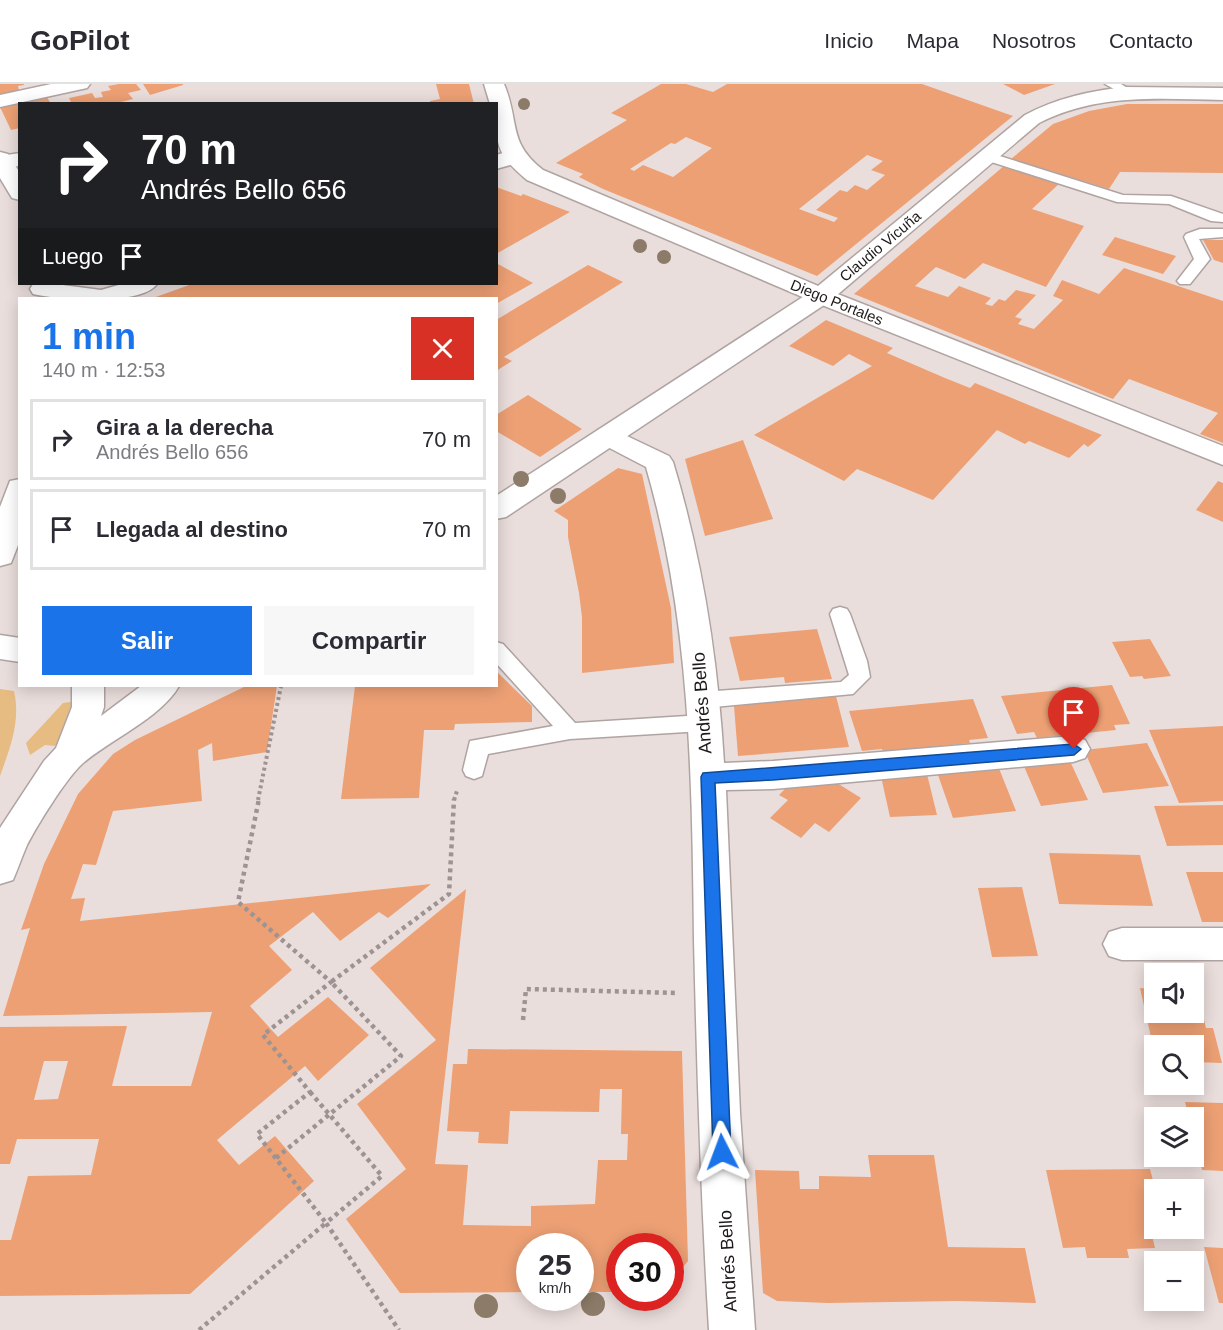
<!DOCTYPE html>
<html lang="es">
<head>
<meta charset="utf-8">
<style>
  body { margin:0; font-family:Helvetica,sans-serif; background:#f7f7f7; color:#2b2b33; height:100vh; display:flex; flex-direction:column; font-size:22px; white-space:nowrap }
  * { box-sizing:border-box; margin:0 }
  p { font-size:20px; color:#7c7c81 }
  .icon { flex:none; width:33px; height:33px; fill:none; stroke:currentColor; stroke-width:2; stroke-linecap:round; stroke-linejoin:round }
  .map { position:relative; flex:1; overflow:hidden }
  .details { position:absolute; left:18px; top:213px; width:480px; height:390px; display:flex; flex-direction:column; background:#fff; border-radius:0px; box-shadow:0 3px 15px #0003 }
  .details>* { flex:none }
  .hud { position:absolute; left:18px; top:18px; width:480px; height:183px; border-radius:0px; box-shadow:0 3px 15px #0003; background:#202124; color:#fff; overflow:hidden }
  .buttons { position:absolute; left:1144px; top:879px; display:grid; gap:12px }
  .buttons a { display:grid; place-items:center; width:60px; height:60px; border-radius:0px; background:#fff; box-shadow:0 3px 15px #0003; font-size:30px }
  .speed { position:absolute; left:516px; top:1149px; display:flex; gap:12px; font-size:30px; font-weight:700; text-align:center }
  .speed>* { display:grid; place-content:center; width:78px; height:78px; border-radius:50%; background:#fff; box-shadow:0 3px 15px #0003; line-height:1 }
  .speed small { font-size:15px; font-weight:400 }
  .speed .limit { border:9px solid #d22; background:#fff; color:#111 }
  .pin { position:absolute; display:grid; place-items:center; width:51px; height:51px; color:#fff; margin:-62px -26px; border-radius:50% 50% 50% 0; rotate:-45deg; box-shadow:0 0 6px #0007 }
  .pin .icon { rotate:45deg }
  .me { position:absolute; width:66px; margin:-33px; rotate:357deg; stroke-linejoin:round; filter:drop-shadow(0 0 4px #0008) }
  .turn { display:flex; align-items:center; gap:21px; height:126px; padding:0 24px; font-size:27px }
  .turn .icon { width:78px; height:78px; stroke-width:2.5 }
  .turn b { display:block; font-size:42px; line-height:51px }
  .then { display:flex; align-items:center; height:57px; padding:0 24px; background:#0003; gap:12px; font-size:22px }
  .round { display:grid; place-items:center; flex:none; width:63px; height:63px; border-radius:0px; background:#f7f7f7 }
  .head { display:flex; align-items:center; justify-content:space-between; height:102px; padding:0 24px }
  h1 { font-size:36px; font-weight:700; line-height:45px; color:#1a73e8 }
  .button { display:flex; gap:12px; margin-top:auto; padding:12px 24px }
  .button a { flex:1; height:69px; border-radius:0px; background:#1a73e8; color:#fff; font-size:24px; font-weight:700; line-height:69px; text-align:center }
  .button a+a { background:#f7f7f7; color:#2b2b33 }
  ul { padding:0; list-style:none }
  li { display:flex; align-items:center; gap:18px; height:81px; margin:0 12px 9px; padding:0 12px; border:3px solid #e1e1e2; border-radius:0px }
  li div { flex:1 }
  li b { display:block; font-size:22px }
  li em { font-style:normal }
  header { display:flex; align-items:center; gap:36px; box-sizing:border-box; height:84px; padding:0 30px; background:#fff; border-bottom:2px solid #e1e1e2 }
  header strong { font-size:28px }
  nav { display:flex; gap:33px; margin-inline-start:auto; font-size:21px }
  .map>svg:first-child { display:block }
  .green { fill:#e7bc83 }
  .building { fill:#eda074; fill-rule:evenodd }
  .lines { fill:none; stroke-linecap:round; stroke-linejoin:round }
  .lane-casing { stroke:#afa4a2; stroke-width:3 }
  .street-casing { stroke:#afa4a2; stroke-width:3 }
  .secondary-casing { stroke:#afa4a2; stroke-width:3 }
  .primary-casing { stroke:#afa4a2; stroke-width:3 }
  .path-far1 { stroke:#9d9392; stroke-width:4; stroke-dasharray:3 3; stroke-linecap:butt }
  .path { stroke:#9d9392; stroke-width:4.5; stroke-dasharray:4 4; stroke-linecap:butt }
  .lane { fill:#fff; fill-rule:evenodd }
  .street { fill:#fff; fill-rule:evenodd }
  .secondary { fill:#fff; fill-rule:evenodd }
  .primary { fill:#fff; fill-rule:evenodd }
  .tree { fill:#8c7b68 }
  .route { fill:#1a73e8; stroke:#114b97; stroke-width:1.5 }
  .labels { text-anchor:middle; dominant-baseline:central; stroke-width:5; stroke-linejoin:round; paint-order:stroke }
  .far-street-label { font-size:15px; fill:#1e1919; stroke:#fff }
  .street-label { font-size:18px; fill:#1e1919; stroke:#fff }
</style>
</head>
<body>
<header>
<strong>GoPilot</strong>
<nav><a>Inicio</a><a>Mapa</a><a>Nosotros</a><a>Contacto</a></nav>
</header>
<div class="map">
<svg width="1223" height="1246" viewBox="0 0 1223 1246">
  <rect width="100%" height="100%" fill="#eadedc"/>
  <!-- green -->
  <g class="green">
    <path d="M0,605L14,607C21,637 10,664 0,692Z"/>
    <path d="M76,617L75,632L55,662L45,661L30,671L26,659L63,619Z"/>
  </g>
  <!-- building -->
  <g class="building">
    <path d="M0,0H24V1L18,2L19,6L0,10Z"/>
    <path d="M119,0H136L141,6L128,9L133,15L113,20H72L69,14L92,9L95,14L103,13L101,8L111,6L108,2Z"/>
    <path d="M143,0H183V1L150,11Z"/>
    <path d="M436,0H469L474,20H430V17L440,15Z"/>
    <path d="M661,0H686L713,8L727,0H922L1013,32L817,192L603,105L579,93L583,90L556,79L627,36L611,29ZM686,53L712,64L673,93L643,81L634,87L630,85L671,59L675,60ZM867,71L883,77L871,86L885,91L867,106L855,101L847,108L840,106L816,126L838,134L834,138L799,125Z"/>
    <path d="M1003,0H1055L1024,11Z"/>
    <path d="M47,13L51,20H23V19Z"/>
    <path d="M20,19V44L11,46L0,23Z"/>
    <path d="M1127,20H1223V89L1120,88L1109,105L1011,75L1053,40L1089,27Z"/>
    <path d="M1005,81L1061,98L1032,125L1084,142L1046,203L983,179L965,195L936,183L915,202L948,213L959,202L991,214L985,220L992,222L999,215L1005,217L1016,206L1036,211L1015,233L1022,235L1018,240L1034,245L1063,216L1053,212L1062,196L1099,210L1124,184L1223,217V359L1200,350L1218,329L1129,295L1113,315L854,210Z"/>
    <path d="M496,103L521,112L523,110L570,128L496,170Z"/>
    <path d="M1115,153L1176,172L1163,190L1102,171Z"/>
    <path d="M1203,156H1223V179L1214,176Z"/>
    <path d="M496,179L533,199L496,220V214H153L192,200H496Z"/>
    <path d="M588,181L623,198L504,273L512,277L496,287V236Z"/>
    <path d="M826,236L893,264L887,269L945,294L970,304L975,299L1102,351L1088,363L1084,360L1069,374L1029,357L1025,360L997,346L933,416L857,385L844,397L754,351L872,282L849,270L833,282L789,262Z"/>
    <path d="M528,311L582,345L540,373L496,347V331Z"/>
    <path d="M743,356L773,435L705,452L685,375Z"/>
    <path d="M618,384L642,390L671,524L674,579L582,589V533L579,509L568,453V436L554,427Z"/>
    <path d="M1218,397L1223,399V438L1196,426Z"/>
    <path d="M817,545L832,595L785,599L784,593L740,597L729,553Z"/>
    <path d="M1150,555L1171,592L1144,595L1142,592L1130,593L1112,558Z"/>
    <path d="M496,587L532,622V638L455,640L454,646H424L419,714L341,715L355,602H496Z"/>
    <path d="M1112,601L1130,640L1114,641L1116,646L1037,654L1034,648L1017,650L1001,612Z"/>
    <path d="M246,602H277L267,668L213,677L212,659L198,666L202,717L113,727L96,781L83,780L71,815L85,814L80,837L431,800L388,834L379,828L340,857L313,828L269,862L292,886L250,922L278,953L328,913L369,951L318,997L305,982L217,1056L239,1081L275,1052L314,1097L190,1210L0,1212V1156H11L28,1092L91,1091L99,1055H17L10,1080H0V943L127,942L112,1002H191L212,928L3,932L30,844L21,846L44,780L78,710L113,670L135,656ZM44,977H68L58,1015L34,1016Z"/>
    <path d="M836,612L849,663L738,672L734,622Z"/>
    <path d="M973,615L988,654L969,656L970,659L883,668L882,665L862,667L849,627Z"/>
    <path d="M1223,642V717L1179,719L1149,646Z"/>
    <path d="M1147,659L1169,702L1103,709L1084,666Z"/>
    <path d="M1069,675L1088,716L1041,722L1023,680Z"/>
    <path d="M998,682L1016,727L953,734L937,688Z"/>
    <path d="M926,686L937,731L890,733L880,688Z"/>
    <path d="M821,689L861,714L829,748L815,739L801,754L770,734L788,716L779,711L799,691Z"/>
    <path d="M1223,721V761L1167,762L1154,722Z"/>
    <path d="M1049,769L1140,771L1153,822L1059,820Z"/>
    <path d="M1186,788H1223V838H1202Z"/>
    <path d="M1022,803L1038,872L992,873L978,804Z"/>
    <path d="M466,805L435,1080L468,1081L463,1141L531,1142V1122L595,1120L598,1076H627L628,1050H621L622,1005H600L599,1028L510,1027L508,1060L478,1059L479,1048L447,1047L453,980H467L468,965L682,967L688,1177L670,1199V1162H620V1208H580V1162H530V1208L400,1209L346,1135L406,1085L357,1020L436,956L370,884Z"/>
    <path d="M1140,904L1155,905V928H1194V906H1197L1206,944H1213L1222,979L1194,978V962H1153Z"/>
    <path d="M1185,1018L1223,1019V1087L1202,1086L1194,1054V1034H1189Z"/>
    <path d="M868,1071H934L948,1163L1025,1164L1036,1219L957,1217L828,1219L777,1217L763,1209L755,1086L799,1087L800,1105H819V1092L871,1093Z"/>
    <path d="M1150,1085L1155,1104V1126H1146L1155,1164L1127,1165L1129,1174H1087L1085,1163L1063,1164L1046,1086Z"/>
    <path d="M1204,1163L1223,1164V1219H1219Z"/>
  </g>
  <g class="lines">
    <!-- lane casing -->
    <g class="lane-casing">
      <g id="lane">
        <path d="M1105,0H1121L1137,10L1130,14Z"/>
        <path d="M987,68L1123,111L1171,112L1223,130V138L1211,137L1169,120L1117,118L982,75L980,72Z"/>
        <path d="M1200,145H1223V153L1199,155L1210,175L1190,200H1180L1177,197L1194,175L1184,153L1186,150Z"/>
        <path d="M840,523L847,525L850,530L867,577L870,593L853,610L703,624L696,622L693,616L696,610L703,608L841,598L849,591L830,530L833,525Z"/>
        <path d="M496,558L503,560L575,639L703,631L710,633L714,639L710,645L703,647L570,655L488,670L482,692L474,695L466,692L463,686L470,657L553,642L496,579Z"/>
      </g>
    </g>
    <!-- street casing -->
    <g class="street-casing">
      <g id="street">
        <path d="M51,0H90L87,4L0,23V11Z"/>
        <path d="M20,69V82L0,84V72Z"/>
        <path d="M608,343L669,372L673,378C703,477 718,576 724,679L773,677L1073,652L1085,656L1090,665L1085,674L1073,678L773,705L726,706L740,1029L755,1246H709C701,1116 697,986 694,856C692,696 691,537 646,383L598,358L594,352L598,346Z"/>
        <path d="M1122,844H1223V876H1122L1109,872L1103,860L1109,848Z"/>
      </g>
    </g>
    <!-- secondary casing -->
    <g class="secondary-casing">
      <g id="secondary">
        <path d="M1125,3L1223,4V16C1158,15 1099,9 1039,39L830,217L506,433L496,435V412L812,207L1025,31C1057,14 1089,7 1125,3Z"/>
        <path d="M513,66L521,68L524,73L521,78L496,85V71Z"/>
        <path d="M0,68L8,70L20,89V116L12,114L0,94Z"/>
        <path d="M33,200H55L101,206L122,200H157C142,222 58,216 33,210L30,205Z"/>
        <path d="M20,395V456L11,479L0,482V423L10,397Z"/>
        <path d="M0,551L20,554V578L0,575Z"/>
        <path d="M72,602H104V623L101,632L141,602H179C161,634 109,656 82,680C65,696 38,740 27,761C22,773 18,784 13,796L0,800V744L44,677L56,664L72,623Z"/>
      </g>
    </g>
    <!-- primary casing -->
    <g class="primary-casing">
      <path id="primary" d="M484,0H504C520,38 507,58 543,86L830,207L1223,362V381L812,217L527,96C495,70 496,59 496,20H490Z"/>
    </g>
    <!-- path-far1 -->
    <g class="path-far1">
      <path d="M258,716L281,602"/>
      <path d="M454,716L457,707"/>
    </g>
    <!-- path -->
    <g class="path">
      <path d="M523,936L526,905L678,909"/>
      <path d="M310,1008L382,1092L326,1139L399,1246"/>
      <path d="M276,1074L401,972L331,898L449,810L454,715"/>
      <path d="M199,1246L326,1139L257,1050L310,1008L263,951L331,898L238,818L259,715"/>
    </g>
    <!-- lane -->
    <use href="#lane" class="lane"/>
    <!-- street -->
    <use href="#street" class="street"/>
    <!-- secondary -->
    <use href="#secondary" class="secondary"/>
    <!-- primary -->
    <use href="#primary" class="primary"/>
  </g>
  <!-- trees -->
  <g class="tree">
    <circle cx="524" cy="20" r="6"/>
    <circle cx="640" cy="162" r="7"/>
    <circle cx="664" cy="173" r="7"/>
    <circle cx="521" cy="395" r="8"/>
    <circle cx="558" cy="412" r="8"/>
    <circle cx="593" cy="1220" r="12"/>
    <circle cx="486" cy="1222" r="12"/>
  </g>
  <!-- route -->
  <path class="route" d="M1074,660L1081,665L1074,671L773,696L715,699L731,1068L728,1074L722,1076L716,1074L713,1068L701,693L703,689Z"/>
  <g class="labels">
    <!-- far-street labels -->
    <g class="far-street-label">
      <text transform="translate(880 162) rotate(-40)">Claudio Vicuña</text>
      <text transform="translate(837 218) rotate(22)">Diego Portales</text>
    </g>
    <!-- street labels -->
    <g class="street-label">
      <text transform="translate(702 619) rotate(-94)">Andrés Bello</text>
      <text transform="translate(728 1177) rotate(-93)">Andrés Bello</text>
    </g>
  </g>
</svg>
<div class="buttons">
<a><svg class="icon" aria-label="sound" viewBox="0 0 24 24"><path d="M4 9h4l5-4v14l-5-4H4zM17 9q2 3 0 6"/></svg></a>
<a><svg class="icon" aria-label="search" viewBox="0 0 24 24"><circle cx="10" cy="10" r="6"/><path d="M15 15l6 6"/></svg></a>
<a><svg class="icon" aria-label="layers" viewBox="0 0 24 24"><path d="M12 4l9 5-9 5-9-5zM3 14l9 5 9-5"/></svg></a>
<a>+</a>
<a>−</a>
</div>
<div class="speed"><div>25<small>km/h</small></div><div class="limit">30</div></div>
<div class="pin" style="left:1074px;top:665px;background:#d93025"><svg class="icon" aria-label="arrive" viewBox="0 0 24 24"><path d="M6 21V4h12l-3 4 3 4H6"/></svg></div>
<svg class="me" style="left:722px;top:1068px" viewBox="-20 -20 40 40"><path d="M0-17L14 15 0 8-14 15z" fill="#1a73e8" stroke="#fff" stroke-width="4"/></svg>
<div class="hud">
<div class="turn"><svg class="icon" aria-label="right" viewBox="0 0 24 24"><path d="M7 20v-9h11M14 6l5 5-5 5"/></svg><div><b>70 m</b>Andrés Bello 656</div></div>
<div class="then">Luego<svg class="icon" aria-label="arrive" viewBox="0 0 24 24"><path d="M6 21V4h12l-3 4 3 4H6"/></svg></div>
</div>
<section class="details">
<div class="head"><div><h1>1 min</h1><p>140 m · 12:53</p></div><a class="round" style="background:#d93025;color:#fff"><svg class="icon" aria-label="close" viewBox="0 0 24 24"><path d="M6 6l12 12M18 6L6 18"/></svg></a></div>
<ul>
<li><svg class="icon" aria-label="right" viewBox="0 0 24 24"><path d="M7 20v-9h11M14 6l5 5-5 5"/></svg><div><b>Gira a la derecha</b><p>Andrés Bello 656</p></div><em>70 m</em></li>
<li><svg class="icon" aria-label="arrive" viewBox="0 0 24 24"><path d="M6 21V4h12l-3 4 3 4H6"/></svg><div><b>Llegada al destino</b></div><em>70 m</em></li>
</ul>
<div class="button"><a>Salir</a><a>Compartir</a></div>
</section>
</div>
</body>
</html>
